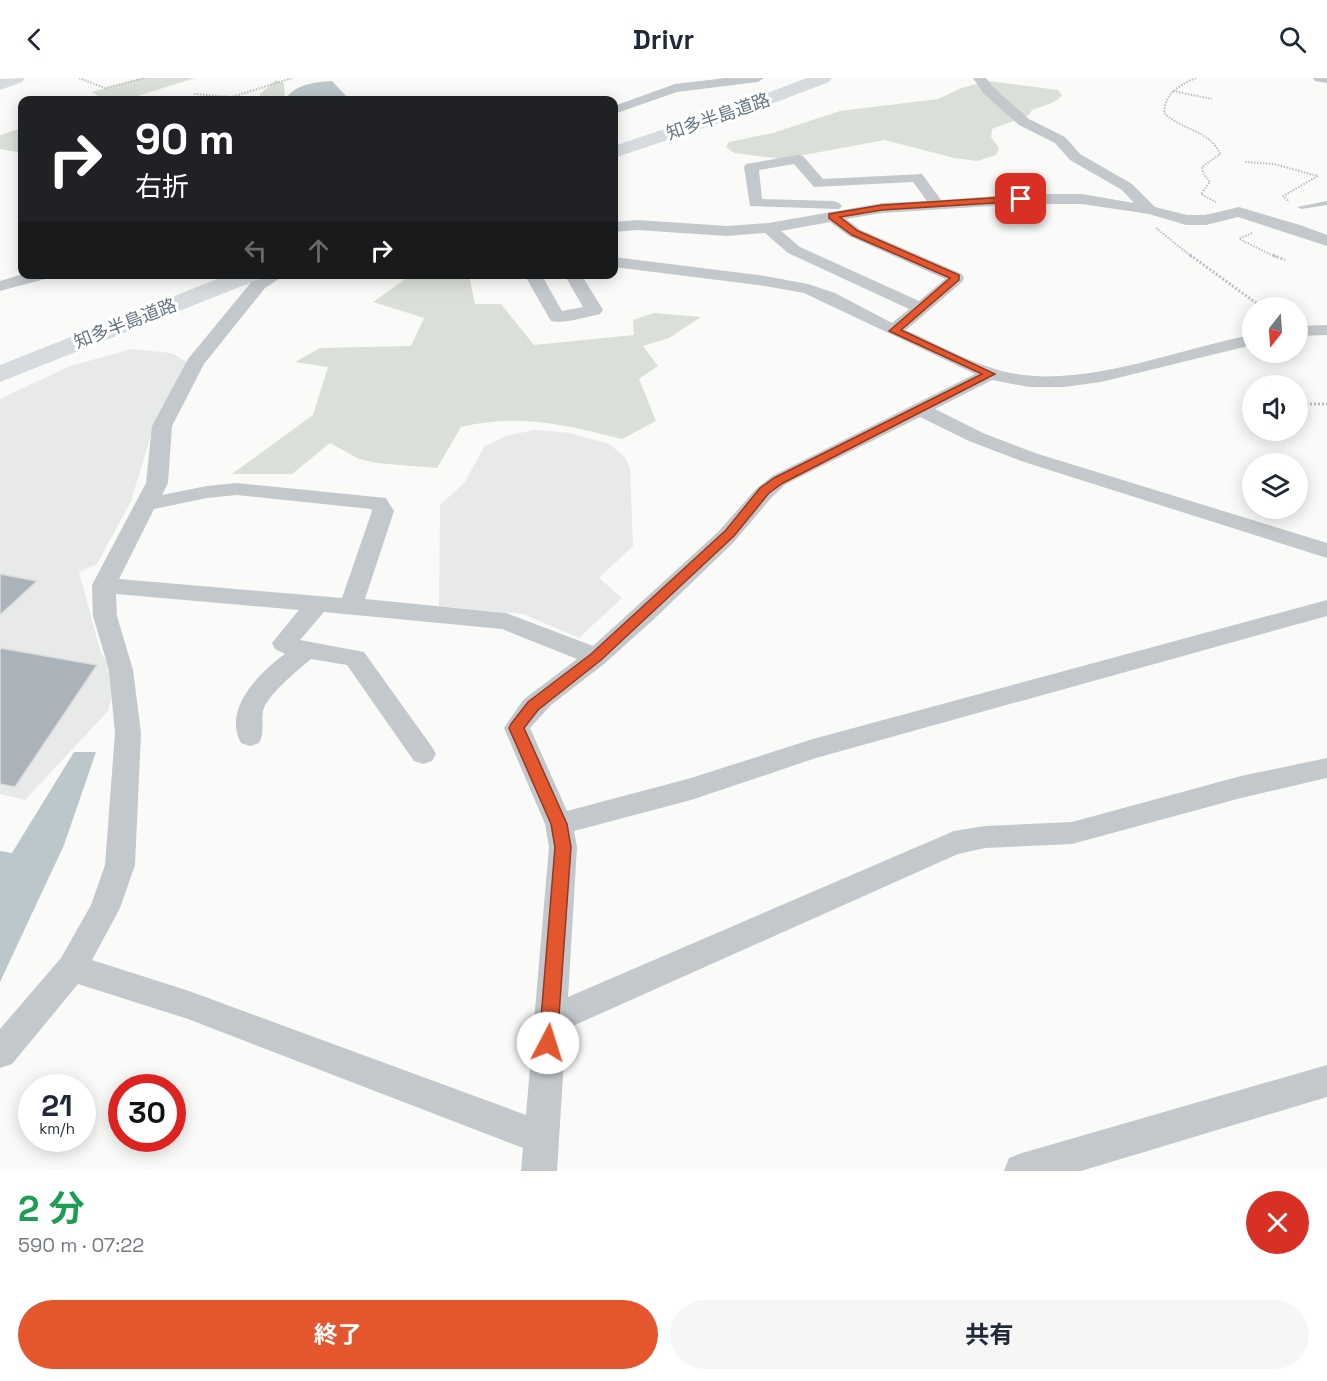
<!DOCTYPE html>
<html lang="ja">
<head>
<meta charset="utf-8">
<style>
  body { margin:0; font-family:"Space Grotesk","Noto Sans JP",sans-serif; background:#f6f6f7; color:#1f2937; height:100vh; display:flex; flex-direction:column; font-size:22px; white-space:nowrap }
  * { box-sizing:border-box; margin:0 }
  p { font-size:20px; color:#747a83 }
  .icon { flex:none; width:33px; height:33px; fill:none; stroke:currentColor; stroke-width:2; stroke-linecap:round; stroke-linejoin:round }
  .map { position:relative; height:1093px; overflow:hidden }
  .panel { display:flex; flex-direction:column; background:#fff; flex:1 }
  .panel>* { flex:none }
  .hud { position:absolute; left:18px; top:18px; width:600px; height:183px; border-radius:12px; box-shadow:0 3px 15px #0003; background:#202124; color:#fff; overflow:hidden }
  .needle { width:39px; rotate:197deg }
  .fabs { position:absolute; left:1242px; top:219px; display:grid; gap:12px }
  .fabs a { display:grid; place-items:center; width:66px; height:66px; border-radius:50%; background:#fff; box-shadow:0 3px 15px #0003; font-size:30px }
  .speed { position:absolute; left:18px; top:996px; display:flex; gap:12px; font-size:30px; font-weight:700; text-align:center }
  .speed>* { display:grid; place-content:center; width:78px; height:78px; border-radius:50%; background:#fff; box-shadow:0 3px 15px #0003; line-height:1 }
  .speed small { font-size:15px; font-weight:400 }
  .speed .limit { border:9px solid #d22; background:#fff; color:#111 }
  .pin { position:absolute; display:grid; place-items:center; width:51px; height:51px; color:#fff; margin:-26px; border-radius:12px; box-shadow:0 3px 9px #0006 }
  .me { position:absolute; width:66px; margin:-33px; rotate:5deg; stroke-linejoin:round; filter:drop-shadow(0 0 4px #0008) }
  .turn { display:flex; align-items:center; gap:21px; height:126px; padding:0 18px; font-size:27px }
  .turn .icon { width:78px; height:78px; stroke-width:2.5 }
  .turn b { display:block; font-size:42px; line-height:51px }
  .lanes { display:flex; align-items:center; height:57px; padding:0 18px; background:#0003; justify-content:center; gap:30px; direction:ltr }
  .lanes .off { opacity:.35 }
  .round { display:grid; place-items:center; flex:none; width:63px; height:63px; border-radius:32px; background:#f6f6f7 }
  .summary { display:flex; align-items:center; justify-content:space-between; height:102px; padding:0 18px }
  h1 { font-size:36px; font-weight:700; line-height:45px; color:#1e9e55 }
  .button { display:flex; gap:12px; margin-top:auto; padding:12px 18px }
  .button a { flex:1; height:69px; border-radius:36px; background:#e4572e; color:#fff; font-size:24px; font-weight:700; line-height:69px; text-align:center }
  .button a+a { background:#f6f6f7; color:#1f2937 }
  header { display:flex; justify-content:space-between; align-items:center; height:78px; padding:0 18px; background:#fff; font-size:27px; font-weight:700 }
  .map>svg:first-child { display:block }
  .built { fill:#e8e9e9 }
  .green { fill:#dadfd7 }
  .water { fill:#bbc7cb }
  .building { fill:#aab3b9; stroke:#dcdcda; stroke-width:1.5 }
  .lines { fill:none; stroke-linecap:round; stroke-linejoin:round }
  .path-far1 { stroke:#bbbfc2; stroke-width:2; stroke-dasharray:1.5 1.5; stroke-linecap:butt }
  .path { stroke:#bbbfc2; stroke-width:3; stroke-dasharray:2 2; stroke-linecap:butt }
  .lane { fill:#c3c8cc; fill-rule:evenodd }
  .street { fill:#c3c8cc; fill-rule:evenodd }
  .secondary { fill:#d6dbdf; fill-rule:evenodd }
  .highway { fill:#d6dbdf; fill-rule:evenodd }
  .route { fill:#e4572e; stroke:#94391e; stroke-width:1.5 }
  .labels { text-anchor:middle; dominant-baseline:central; stroke-width:6; stroke-linejoin:round; paint-order:stroke }
  .far-street-label { font-size:18px; fill:#657683; stroke:#fff }
</style>
</head>
<body>
<header><svg class="icon" aria-label="back" viewBox="0 0 24 24"><path d="M15 5l-7 7 7 7"/></svg>Drivr<svg class="icon" aria-label="search" viewBox="0 0 24 24"><circle cx="10" cy="10" r="6"/><path d="M15 15l6 6"/></svg></header>
<div class="map">
<svg width="1327" height="1093" viewBox="0 0 1327 1093">
  <rect width="100%" height="100%" fill="#fafaf8"/>
  <!-- built -->
  <g class="built">
    <path d="M132,271L171,275L189,285L155,344L131,423L97,486L79,494L101,575L117,599L108,633L25,722L0,716V321L70,288Z"/>
    <path d="M534,352L570,355L609,366L624,378L630,390L633,468L599,500L622,520L579,560L523,536L439,528L440,427L465,404L484,369L506,358Z"/>
  </g>
  <!-- green -->
  <g class="green">
    <path d="M142,0H195L125,22H104L92,14Z"/>
    <path d="M276,2L284,5L285,22H259L260,16Z"/>
    <path d="M988,3L1058,12L1062,18L1054,24L1032,32L1029,37L992,51L991,59L999,70L996,77L977,83L954,80L885,62L782,81L734,75L726,69L729,64L773,55L840,33L938,21L962,10Z"/>
    <path d="M22,50V55L20,57L22,75L0,71V57Z"/>
    <path d="M411,197H469L475,226H501L534,267L634,257L633,242L654,235L701,239L669,260L643,268L658,288L639,301L656,343L622,361C565,347 520,335 461,349L437,390L376,385L359,381L330,365L292,396H232L313,337L328,289L295,284L320,270L411,268L424,240L373,224Z"/>
  </g>
  <!-- water -->
  <g class="water">
    <path d="M332,3L346,18L329,22L286,21C295,6 315,4 332,3Z"/>
    <path d="M74,674H96L64,767L0,904V773L12,775Z"/>
  </g>
  <!-- building -->
  <g class="building">
    <path d="M0,496L37,503L0,537Z"/>
    <path d="M0,570L97,587L15,709L0,706Z"/>
  </g>
  <g class="lines">
    <!-- path-far1 -->
    <g class="path-far1">
      <path d="M79,0L105,10L145,0"/>
      <path d="M1196,0C1179,7 1165,15 1164,35C1181,52 1210,52 1220,76L1202,89L1203,95L1210,104L1201,116L1216,124"/>
      <path d="M1173,13L1212,21"/>
      <path d="M194,16L232,19L292,0"/>
      <path d="M1245,84L1274,86L1318,98L1283,118L1289,124"/>
      <path d="M1156,150L1192,179"/>
      <path d="M1252,155L1239,161L1276,179"/>
    </g>
    <!-- path -->
    <g class="path">
      <path d="M1190,177L1263,230"/>
      <path d="M1273,177L1285,182"/>
      <path d="M1298,326H1327"/>
      <path d="M1298,341L1301,347H1298"/>
    </g>
    <!-- lane -->
    <path class="lane" d="M1327,123V127L1301,131L1297,129Z"/>
    <!-- street -->
    <g class="street">
      <path d="M726,0H764L758,4L677,14L614,36V28L675,6Z"/>
      <path d="M973,0H986L994,10L1029,41L1065,59L1080,76L1132,106L1155,129L1187,137H1205L1239,129L1303,148L1327,157V168L1238,139L1206,147H1186L1149,136L1082,126H1021L882,135L846,141L861,152L962,196L964,200L962,204L906,252C935,265 965,282 995,291C1074,316 1174,271 1252,257V267L1101,304L1064,309H1029L992,302L935,331L983,355L1035,375L1327,465V480L1021,383L969,363L920,339L786,406L771,420L734,464L653,542L604,586L551,627L530,650L567,733L691,700L813,661L1327,522V538L816,680L691,722L574,753L577,769L568,919L954,753L985,748L1072,744L1241,698L1327,680V700L1241,720L1072,766L985,770L958,776L566,951L557,1093H521L523,1070L188,941L78,906L12,986L0,990V951L61,880L91,827L105,787L115,655L109,592L93,538L92,507L146,405L152,348L188,281L253,202L264,196H286L265,210L204,286L172,348L168,405L162,417L207,408L237,405L386,420L394,433L365,521L506,535L593,568L718,454L756,411L772,398L975,296L804,215L765,208L614,189V179L765,198L808,206L835,215L892,245L909,231L788,175L765,155L727,158L637,152L614,154V144L637,142L727,148L769,145L882,125L927,123L913,104L814,109L794,86L759,92L762,121L834,123L839,125L842,128L839,131L750,128L744,89L746,86L798,77L803,78L823,101L922,96L941,122L1021,116H1082L1134,125L1122,112L1070,82L1055,65L1019,47L984,16ZM830,144L849,158L945,201L919,223L800,169L781,153ZM237,417L371,431L372,433L342,520L119,501L154,431L207,420ZM116,516L299,532L272,565L275,571L285,576C260,594 222,631 241,665L250,668L259,665C265,654 261,644 263,633C266,618 299,591 311,581L347,587L414,683L423,686L432,683L436,676L432,669L364,574L300,562L324,534L502,551L577,581L523,622L504,650L545,746L549,769L526,1037L189,913L92,882L120,830L135,787L141,655L133,592L117,538Z"/>
      <path d="M1313,0H1327V5L1315,3Z"/>
      <path d="M23,196H51L49,200L0,213V203Z"/>
      <path d="M524,196H541L562,233L583,229L564,196H581L603,232L600,236C586,239 565,246 551,243Z"/>
      <path d="M1327,247V257L1298,258V248Z"/>
      <path d="M1327,987V1019L1081,1093H1004L1009,1080L1022,1075Z"/>
    </g>
    <!-- secondary -->
    <path class="secondary" d="M25,0L22,4L0,12V1Z"/>
    <!-- highway -->
    <g class="highway">
      <path d="M807,0H832L829,4L742,37L614,80V68L730,29Z"/>
      <path d="M230,196H263L260,201L0,304V287Z"/>
    </g>
  </g>
  <!-- route -->
  <path class="route" d="M1021,118L1025,121L1024,123L882,132L840,139L858,153L959,197V202L901,252L995,296L783,405L769,415L734,458L601,582L538,632L524,650L567,746L571,769L557,965L555,971L548,974L541,971L539,965L555,769L551,746L509,650L511,646L528,624L591,576L726,452L760,410L774,400L982,296L889,253L950,200L852,157L829,140V136L882,127Z"/>
  <g class="labels">
    <!-- far-street labels -->
    <g class="far-street-label">
      <text transform="translate(718 38) rotate(-19)">知多半島道路</text>
      <text transform="translate(125 245) rotate(-21)">知多半島道路</text>
    </g>
  </g>
</svg>
<div class="fabs">
<a><svg class="needle" viewBox="-14 -14 28 28"><path d="M0-13l5 13h-10z" fill="#e53935"/><path d="M0 13l5-13h-10z" fill="#747a83"/></svg></a>
<a><svg class="icon" aria-label="sound" viewBox="0 0 24 24"><path d="M4 9h4l5-4v14l-5-4H4zM17 9q2 3 0 6"/></svg></a>
<a><svg class="icon" aria-label="layers" viewBox="0 0 24 24"><path d="M12 4l9 5-9 5-9-5zM3 14l9 5 9-5"/></svg></a>
</div>
<div class="speed"><div>21<small>km/h</small></div><div class="limit">30</div></div>
<div class="pin" style="left:1021px;top:121px;background:#d93025"><svg class="icon" aria-label="arrive" viewBox="0 0 24 24"><path d="M6 21V4h12l-3 4 3 4H6"/></svg></div>
<svg class="me" style="left:548px;top:965px" viewBox="-20 -20 40 40"><circle r="19" fill="#fff"/><path d="M0-13L10 11 0 6-10 11z" fill="#e4572e"/></svg>
<div class="hud">
<div class="turn"><svg class="icon" aria-label="right" viewBox="0 0 24 24"><path d="M7 20v-9h11M14 6l5 5-5 5"/></svg><div><b>90 m</b>右折</div></div>
<div class="lanes"><svg class="icon off" aria-label="left" viewBox="0 0 24 24"><path d="M17 20v-9H6M10 6l-5 5 5 5"/></svg><svg class="icon off" aria-label="ahead" viewBox="0 0 24 24"><path d="M12 20V5M6 11l6-6 6 6"/></svg><svg class="icon" aria-label="right" viewBox="0 0 24 24"><path d="M7 20v-9h11M14 6l5 5-5 5"/></svg></div>
</div>
</div>
<section class="panel">
<div class="summary"><div><h1>2 分</h1><p>590 m · 07:22</p></div><a class="round" style="background:#d93025;color:#fff"><svg class="icon" aria-label="close" viewBox="0 0 24 24"><path d="M6 6l12 12M18 6L6 18"/></svg></a></div>
<div class="button"><a>終了</a><a>共有</a></div>
</section>
</body>
</html>
